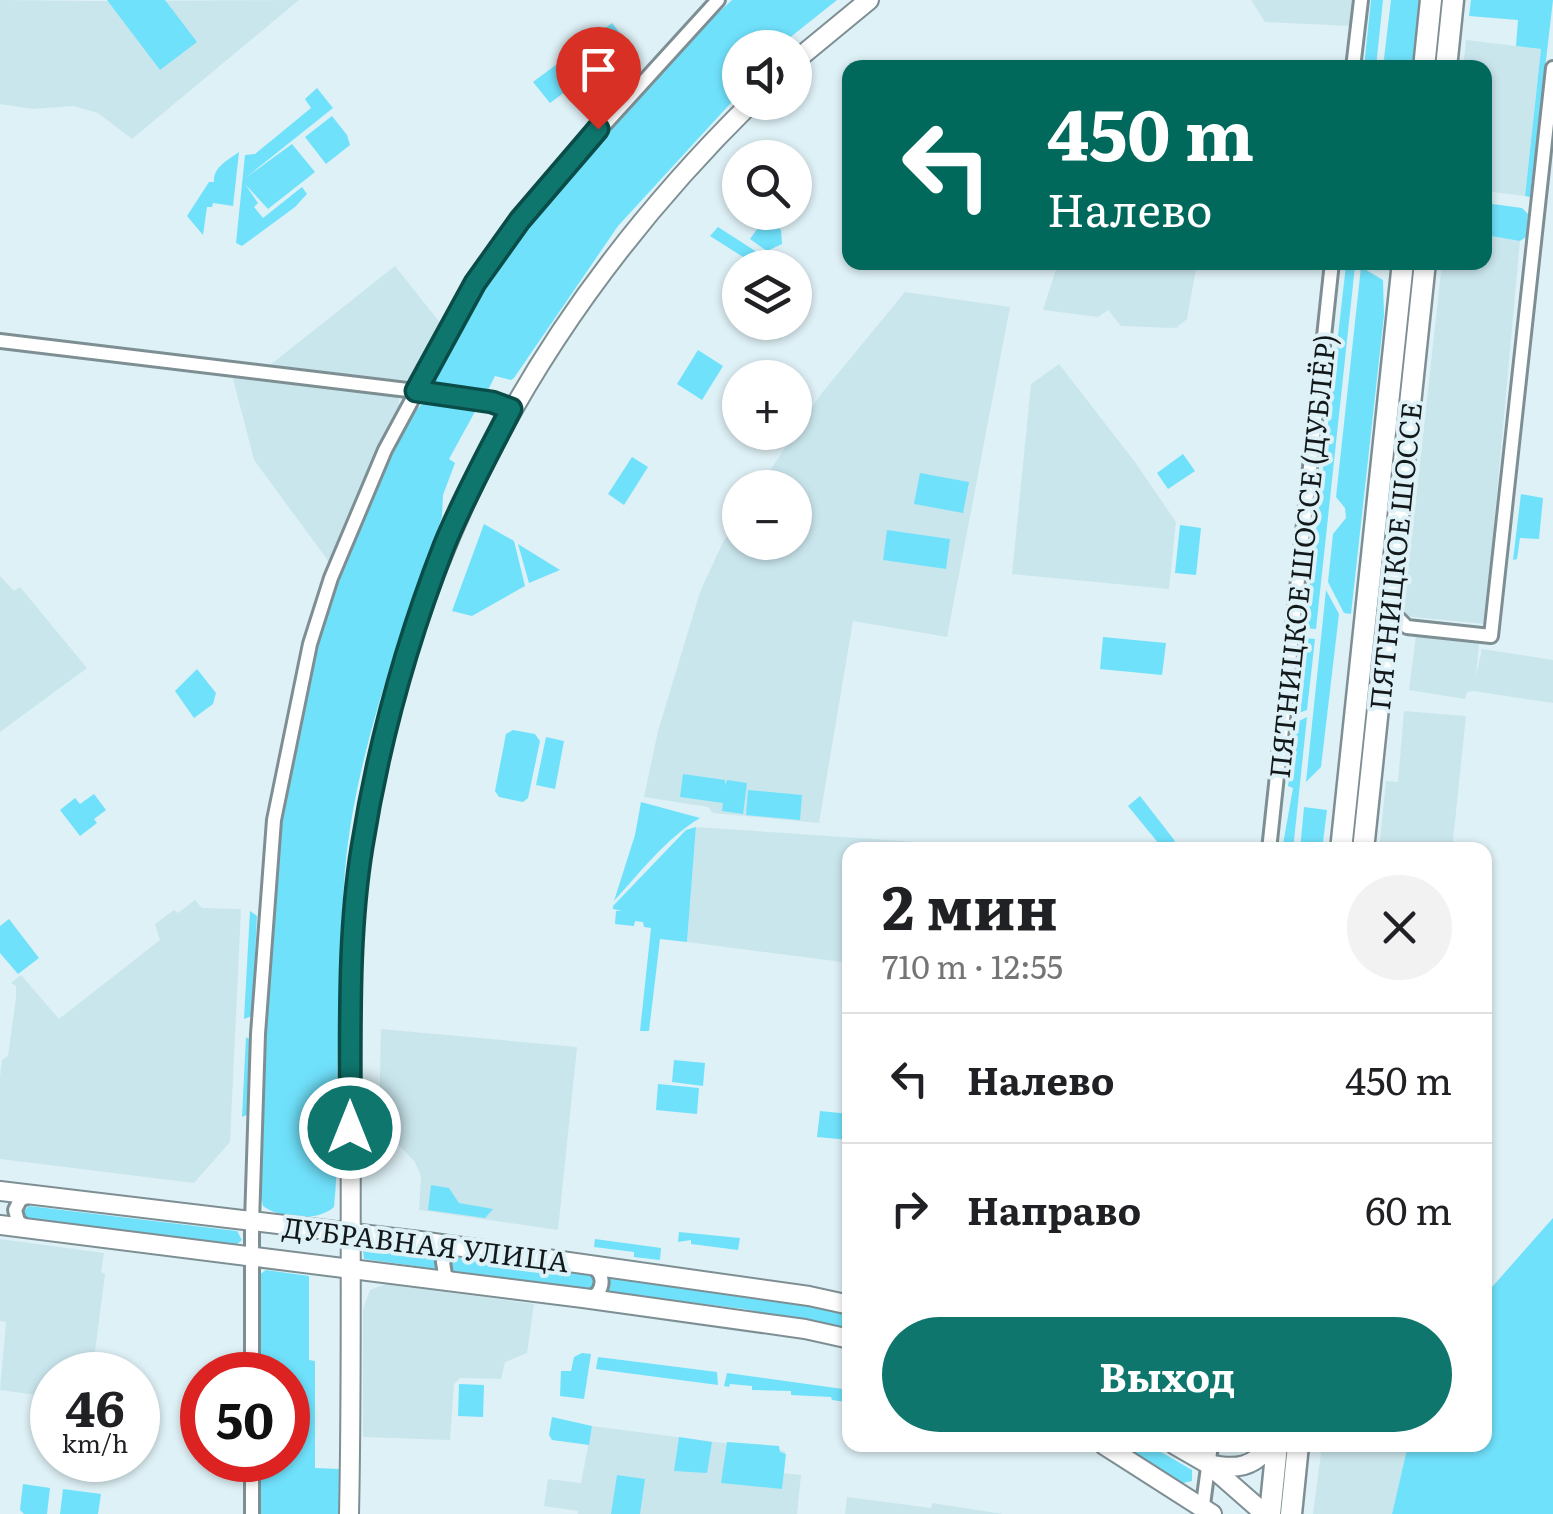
<!DOCTYPE html>
<html lang="ru">
<head>
<meta charset="utf-8">
<style>
  body { margin:0; font-family:Literata,serif; background:#f2f2f2; color:#202124; height:100vh; display:flex; flex-direction:column; font-size:38px; white-space:nowrap }
  * { box-sizing:border-box; margin:0 }
  p { font-size:32px; color:#757577 }
  .icon { flex:none; width:55px; height:55px; fill:none; stroke:currentColor; stroke-width:2; stroke-linecap:round; stroke-linejoin:round }
  .map { position:relative; flex:1; overflow:hidden }
  .side { position:absolute; left:842px; top:842px; width:650px; height:610px; display:flex; flex-direction:column; background:#fff; border-radius:20px; box-shadow:0 2px 8px #0004 }
  .side>* { flex:none }
  .top-card { position:absolute; left:842px; top:60px; width:650px; height:210px; border-radius:20px; box-shadow:0 2px 8px #0004; background:#00695c; color:#fff; overflow:hidden }
  .fabs { position:absolute; left:722px; top:30px; display:grid; gap:20px }
  .fabs a { display:grid; place-items:center; width:90px; height:90px; border-radius:50%; background:#fff; box-shadow:0 2px 8px #0004; font-size:50px }
  .speed { position:absolute; left:30px; top:1352px; display:flex; gap:20px; font-size:50px; font-weight:700; text-align:center }
  .speed>* { display:grid; place-content:center; width:130px; height:130px; border-radius:50%; background:#fff; box-shadow:0 2px 8px #0004; line-height:1 }
  .speed small { font-size:25px; font-weight:400 }
  .speed .limit { border:15px solid #d22; background:#fff; color:#111 }
  .pin { position:absolute; display:grid; place-items:center; width:85px; height:85px; color:#fff; margin:-102px -42px; border-radius:50% 50% 50% 0; rotate:-45deg; box-shadow:0 0 10px #0007 }
  .pin .icon { rotate:45deg }
  .me { position:absolute; width:110px; margin:-55px; rotate:0deg; stroke-linejoin:round; filter:drop-shadow(0 0 8px #0008) }
  .turn { display:flex; align-items:center; gap:35px; height:210px; padding:0 40px; font-size:45px }
  .turn .icon { width:130px; height:130px; stroke-width:2.5 }
  .turn b { display:block; font-size:70px; line-height:85px }
  .round { display:grid; place-items:center; flex:none; width:105px; height:105px; border-radius:52px; background:#f2f2f2 }
  .head { display:flex; align-items:center; justify-content:space-between; height:170px; padding:0 40px }
  h1 { font-size:60px; font-weight:700; line-height:75px }
  .primary-button { display:flex; gap:20px; margin-top:auto; padding:20px 40px }
  .primary-button a { flex:1; height:115px; border-radius:60px; background:#0f766e; color:#fff; font-size:40px; font-weight:700; line-height:115px; text-align:center }
  ul { padding:0; list-style:none }
  li { display:flex; align-items:center; gap:30px; height:130px; padding:0 40px; border-top:2px solid #e0e0e0 }
  li div { flex:1 }
  li b { display:block; font-size:38px }
  li em { font-style:normal }
  .map>svg:first-child { display:block }
  .built { fill:#cae6ed }
  .green { fill:#70e1fb }
  .lines { fill:none; stroke-linecap:round; stroke-linejoin:round }
  .minor-casing { stroke:#7e8f94; stroke-width:18 }
  .secondary-casing { stroke:#7e8f94; stroke-width:22 }
  .primary-casing { stroke:#7e8f94; stroke-width:25 }
  .minor { stroke:#fff; stroke-width:12 }
  .secondary { stroke:#fff; stroke-width:18 }
  .primary { stroke:#fff; stroke-width:20 }
  .route-casing { stroke:#0a4d48; stroke-width:25 }
  .route { stroke:#0f766e; stroke-width:18 }
  .labels { text-anchor:middle; dominant-baseline:central; stroke-width:8; stroke-linejoin:round; paint-order:stroke }
  .street-label { font-size:28px; fill:#13191b; stroke:#def1f6 }
</style>
</head>
<body>
<div class="map">
<svg width="1553" height="1514" viewBox="0 0 1553 1514">
  <rect width="100%" height="100%" fill="#def1f6"/>
  <!-- built -->
  <g class="built">
    <path d="M0,0L93,1L299,0L132,139L98,113L73,106L33,109L0,104Z"/>
    <path d="M1251,0H1353L1350,26L1265,22Z"/>
    <path d="M1466,40L1541,49L1525,196L1485,191V68H1463Z"/>
    <path d="M1485,235L1520,241L1485,624L1403,616L1442,263L1485,262Z"/>
    <path d="M1058,263H1197L1187,319L1176,328L1121,326L1108,310L1098,317L1043,310Z"/>
    <path d="M395,266L441,324L416,376L408,380L389,379L270,365Z"/>
    <path d="M905,292L1010,307L947,637L853,621L819,823L713,813L708,807L644,797L658,731L700,592L722,544L740,517V542H795V488L759,487L821,394Z"/>
    <path d="M1059,364L1135,462L1176,522L1169,589L1012,574L1031,384Z"/>
    <path d="M232,375L393,395L399,398V405L329,562L254,460Z"/>
    <path d="M0,576L14,591L20,587L87,668L0,732Z"/>
    <path d="M1416,635L1479,644L1476,676L1482,649L1553,660V703L1473,691L1467,692L1465,699L1409,690Z"/>
    <path d="M1404,711L1466,716L1452,850H1379L1386,781L1398,782Z"/>
    <path d="M696,827L946,844L945,850H850V963L687,942Z"/>
    <path d="M195,900L202,908L241,909L230,1142L194,1183L0,1159V1076L2,1060L8,1056L16,998V986L11,983L21,975L59,1019L160,940L155,924L174,910L178,913Z"/>
    <path d="M381,1029L577,1047L558,1230L419,1210L421,1176L415,1162L379,1124Z"/>
    <path d="M0,1239L104,1253L101,1272L105,1274L92,1375H52V1397L0,1390L6,1322L0,1321Z"/>
    <path d="M386,1284L534,1304L527,1353L505,1362L501,1379L460,1378L454,1384L450,1440L363,1437V1309L370,1290Z"/>
    <path d="M592,1426L785,1451L782,1473L801,1475L797,1514H578V1511L544,1506L548,1479L581,1483Z"/>
    <path d="M1322,1445H1408L1392,1514H1313Z"/>
    <path d="M847,1497L931,1508L932,1503L1003,1514H845Z"/>
  </g>
  <!-- green -->
  <g class="green">
    <path d="M107,0H165L197,42L160,70Z"/>
    <path d="M732,0H837L778,47L740,48V93L618,226L514,378L511,380L495,376L488,390L435,385C433,371 444,354 452,338C490,267 542,206 594,146C638,95 682,45 732,0Z"/>
    <path d="M1371,0H1383L1376,67H1364Z"/>
    <path d="M1391,0H1419L1412,67H1383Z"/>
    <path d="M1471,0H1553L1530,197L1525,196L1541,49L1516,46L1518,20L1469,16Z"/>
    <path d="M612,23L630,46L599,76L578,49Z"/>
    <path d="M573,52L589,74L550,103L533,82Z"/>
    <path d="M317,88L333,108L244,179L292,144L315,172L268,209L245,184L258,203L254,207L263,218L302,187L307,194L295,207L242,246L236,243L245,155L255,154L311,108L305,99Z"/>
    <path d="M332,116L347,135L350,145L326,164L305,137Z"/>
    <path d="M239,152L233,206L213,203L212,207H207L203,235L187,216L209,182H214C213,167 228,160 239,152Z"/>
    <path d="M1485,203L1522,208L1528,214L1526,237L1520,241L1485,235Z"/>
    <path d="M765,218L781,230L782,244L767,251L750,239Z"/>
    <path d="M718,227L763,256L764,262H751L710,236Z"/>
    <path d="M1346,265L1355,266L1316,629L1302,628L1305,593L1309,592Z"/>
    <path d="M1361,267L1383,280L1384,315L1351,614L1344,613L1328,582L1333,534L1346,518L1345,508L1336,497Z"/>
    <path d="M698,350L723,366L702,400L677,384Z"/>
    <path d="M425,401L477,408L449,459L455,463L443,495L442,517C402,631 356,749 345,870C339,947 338,1023 337,1100C336,1135 338,1172 334,1207C317,1222 281,1219 263,1206L260,1194C264,1100 267,1006 273,913C275,880 276,846 280,814C300,672 348,538 414,412Z"/>
    <path d="M1183,454L1195,471L1168,489L1157,473Z"/>
    <path d="M632,457L648,467L624,505L608,494Z"/>
    <path d="M920,473L969,482L963,513L914,504Z"/>
    <path d="M1521,494L1543,498L1539,539L1520,538L1517,559L1513,560Z"/>
    <path d="M484,524L514,541L525,586L472,616L452,611Z"/>
    <path d="M1180,525L1201,528L1196,575L1175,573Z"/>
    <path d="M887,530L950,539L946,569L883,560Z"/>
    <path d="M518,544L560,570L529,583Z"/>
    <path d="M1326,590L1339,614L1321,767L1306,782Z"/>
    <path d="M1103,637L1166,643L1162,675L1100,669Z"/>
    <path d="M1305,638L1315,639L1307,710L1296,714Z"/>
    <path d="M197,669L216,693L213,704L194,718L175,691Z"/>
    <path d="M1307,717L1293,850H1282L1293,788L1288,786L1294,738L1291,726L1297,727L1299,721Z"/>
    <path d="M513,730L535,734L540,741L528,798L523,802L499,797L495,791L506,734Z"/>
    <path d="M546,737L564,741L555,789L536,785Z"/>
    <path d="M683,774L725,780V785L727,780L747,783L743,814L722,811L723,803L680,797Z"/>
    <path d="M748,790L802,795L800,820L746,815Z"/>
    <path d="M94,794L106,810L94,819L97,823L80,836L60,810L75,798L80,804Z"/>
    <path d="M1140,796L1175,841L1164,850L1128,806Z"/>
    <path d="M641,802L700,818C665,839 638,875 614,901L635,835Z"/>
    <path d="M1304,807L1327,810L1322,850H1300Z"/>
    <path d="M696,827L687,942L660,939L649,1031H640L651,928L644,927L643,922L635,921L634,926L615,924L616,911H622L613,909V906L686,830Z"/>
    <path d="M250,911L257,916L252,1016L244,1019Z"/>
    <path d="M9,919L39,958L18,974L0,953V926Z"/>
    <path d="M246,1037L252,1041L249,1114L242,1117Z"/>
    <path d="M674,1060L705,1063L703,1086L672,1082Z"/>
    <path d="M658,1084L699,1088L697,1114L656,1110Z"/>
    <path d="M820,1111L850,1114V1140L817,1137Z"/>
    <path d="M431,1185L449,1188L459,1203L493,1209L485,1218L428,1210Z"/>
    <path d="M29,1206L237,1231L242,1240L236,1245L27,1220L23,1212Z"/>
    <path d="M1553,1218V1514H1392L1408,1445H1485V1295Z"/>
    <path d="M679,1232L740,1238L738,1250L691,1244V1240L678,1242Z"/>
    <path d="M595,1239L661,1248L660,1260L634,1257V1252L594,1247Z"/>
    <path d="M368,1246L439,1255L436,1261L437,1269L364,1259L363,1251Z"/>
    <path d="M453,1257L592,1275L597,1283L590,1289L451,1271L448,1268Z"/>
    <path d="M266,1270L309,1276V1360L315,1361V1468L340,1469L339,1514H259L260,1460H288V1375H259V1275Z"/>
    <path d="M607,1276L821,1307L850,1314V1330L744,1309L607,1292L610,1286Z"/>
    <path d="M582,1353L591,1354L584,1399L560,1396L561,1371H571L574,1357Z"/>
    <path d="M598,1357L717,1372L718,1385L596,1369Z"/>
    <path d="M727,1373L850,1390L847,1402L832,1400L831,1397L791,1395V1391L752,1390V1386L730,1384L729,1387L724,1386Z"/>
    <path d="M459,1384L484,1385L483,1417L458,1416Z"/>
    <path d="M552,1417L592,1426L589,1445L552,1440L549,1435Z"/>
    <path d="M679,1437L712,1442L707,1473L674,1471Z"/>
    <path d="M727,1442L779,1446L780,1452L786,1454L782,1489L721,1483Z"/>
    <path d="M1121,1445H1149L1192,1470V1481L1183,1483Z"/>
    <path d="M617,1475L645,1479L640,1514H611Z"/>
    <path d="M23,1484L50,1488L47,1514H24L20,1510Z"/>
    <path d="M63,1489L101,1494L98,1514H60Z"/>
  </g>
  <g class="lines">
    <!-- minor casing -->
    <g class="minor-casing">
      <g id="minor">
        <path d="M1353,68L1361,0"/>
        <path d="M0,341L416,391L492,402L511,409"/>
        <path d="M1388,608L1407,627L1491,636L1553,68"/>
        <path d="M1269,850L1332,262"/>
        <path d="M26,1227L18,1221L15,1210L20,1200L31,1195"/>
        <path d="M455,1283L445,1275L443,1262L449,1251L459,1246"/>
        <path d="M586,1299L597,1294C606,1282 601,1271 589,1264"/>
        <path d="M252,1375V1222L258,1034L274,820L310,644L331,578L385,450L475,283L545,190L718,0"/>
        <path d="M252,1460V1514"/>
        <path d="M1202,1512L1211,1445"/>
      </g>
    </g>
    <!-- secondary casing -->
    <g class="secondary-casing">
      <g id="secondary">
        <path d="M795,61L869,0"/>
        <path d="M0,1191L420,1241L809,1296L850,1305"/>
        <path d="M0,1225L583,1298L805,1329L850,1339"/>
        <path d="M1104,1445L1212,1514"/>
        <path d="M1175,1445L1208,1464L1265,1514"/>
        <path d="M1209,1464C1235,1470 1254,1468 1270,1445"/>
        <path d="M349,1514C352,1379 350,1244 351,1108C351,1022 348,933 362,848C409,552 539,312 752,102"/>
      </g>
    </g>
    <!-- primary casing -->
    <g class="primary-casing">
      <g id="primary">
        <path d="M1424,68L1431,0"/>
        <path d="M1446,68L1453,0"/>
        <path d="M1341,850L1403,262"/>
        <path d="M1363,850L1425,262"/>
        <path d="M1270,1514L1277,1445"/>
        <path d="M1291,1514L1298,1445"/>
      </g>
    </g>
    <!-- minor -->
    <use href="#minor" class="minor"/>
    <!-- secondary -->
    <use href="#secondary" class="secondary"/>
    <!-- primary -->
    <use href="#primary" class="primary"/>
  </g>
  <g class="lines">
    <!-- route casing -->
    <g class="route-casing">
      <path id="route" d="M350,1128C351,1035 347,939 362,847C378,746 407,641 444,546C463,499 488,454 511,409L492,402L416,391L475,283L520,220L598,129"/>
    </g>
    <!-- route -->
    <use href="#route" class="route"/>
  </g>
  <g class="labels">
    <!-- street labels -->
    <g class="street-label">
      <text transform="translate(1301 556) rotate(-84)">ПЯТНИЦКОЕ ШОССЕ (ДУБЛЁР)</text>
      <text transform="translate(1394 556) rotate(-84)">ПЯТНИЦКОЕ ШОССЕ</text>
      <text transform="translate(426 1243) rotate(7)">ДУБРАВНАЯ УЛИЦА</text>
    </g>
  </g>
</svg>
<div class="fabs">
<a><svg class="icon" aria-label="sound" viewBox="0 0 24 24"><path d="M4 9h4l5-4v14l-5-4H4zM17 9q2 3 0 6"/></svg></a>
<a><svg class="icon" aria-label="search" viewBox="0 0 24 24"><circle cx="10" cy="10" r="6"/><path d="M15 15l6 6"/></svg></a>
<a><svg class="icon" aria-label="layers" viewBox="0 0 24 24"><path d="M12 4l9 5-9 5-9-5zM3 14l9 5 9-5"/></svg></a>
<a>+</a>
<a>−</a>
</div>
<div class="speed"><div>46<small>km/h</small></div><div class="limit">50</div></div>
<div class="pin" style="left:598px;top:129px;background:#d93025"><svg class="icon" aria-label="arrive" viewBox="0 0 24 24"><path d="M6 21V4h12l-3 4 3 4H6"/></svg></div>
<svg class="me" style="left:350px;top:1128px" viewBox="-20 -20 40 40"><circle r="17" fill="#0f766e" stroke="#fff" stroke-width="3"/><path d="M0-11L8 9 0 5-8 9z" fill="#fff"/></svg>
<div class="top-card">
<div class="turn"><svg class="icon" aria-label="left" viewBox="0 0 24 24"><path d="M17 20v-9H6M10 6l-5 5 5 5"/></svg><div><b>450 m</b>Налево</div></div>
</div>
<section class="side">
<div class="head"><div><h1>2 мин</h1><p>710 m · 12:55</p></div><a class="round"><svg class="icon" aria-label="close" viewBox="0 0 24 24"><path d="M6 6l12 12M18 6L6 18"/></svg></a></div>
<ul>
<li><svg class="icon" aria-label="left" viewBox="0 0 24 24"><path d="M17 20v-9H6M10 6l-5 5 5 5"/></svg><div><b>Налево</b></div><em>450 m</em></li>
<li><svg class="icon" aria-label="right" viewBox="0 0 24 24"><path d="M7 20v-9h11M14 6l5 5-5 5"/></svg><div><b>Направо</b></div><em>60 m</em></li>
</ul>
<div class="primary-button"><a>Выход</a></div>
</section>
</div>
</body>
</html>
